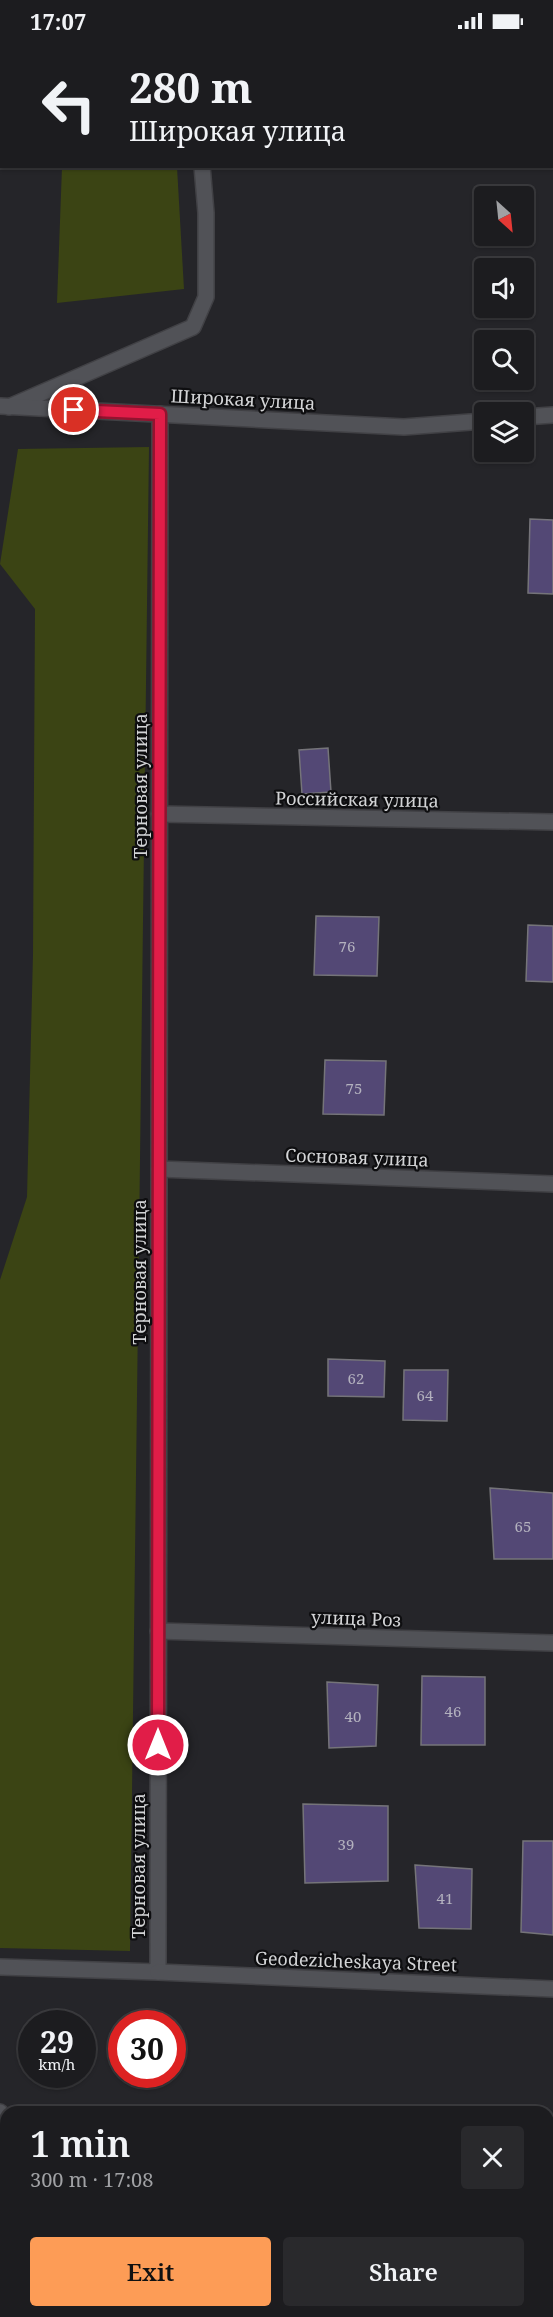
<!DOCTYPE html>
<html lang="en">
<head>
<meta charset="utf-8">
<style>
  body { margin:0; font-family:"Noto Serif",serif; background:#29292c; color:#f1f3f6; height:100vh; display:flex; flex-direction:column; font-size:22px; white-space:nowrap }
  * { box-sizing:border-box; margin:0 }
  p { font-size:20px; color:#a0a1a4 }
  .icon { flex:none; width:33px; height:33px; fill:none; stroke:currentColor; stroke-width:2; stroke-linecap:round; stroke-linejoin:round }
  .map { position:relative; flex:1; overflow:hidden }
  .panel { position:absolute; left:0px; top:2064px; width:554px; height:212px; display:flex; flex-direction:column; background:#1c1c1f; border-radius:18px 18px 0 0; box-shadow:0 2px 4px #0004,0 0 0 2px #3a3a3d }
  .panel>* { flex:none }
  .top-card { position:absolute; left:0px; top:0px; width:554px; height:126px; box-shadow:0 2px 4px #0004,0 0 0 2px #3a3a3d; background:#1c1c1f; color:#f1f3f6; overflow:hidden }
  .needle { width:39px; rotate:153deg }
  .controls { position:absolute; left:474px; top:144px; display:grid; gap:12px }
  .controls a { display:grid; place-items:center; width:60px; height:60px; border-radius:6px; background:#1c1c1f; box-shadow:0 2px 4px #0004,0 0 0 2px #3a3a3d; font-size:30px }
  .speed { position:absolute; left:18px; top:1968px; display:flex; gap:12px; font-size:30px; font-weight:700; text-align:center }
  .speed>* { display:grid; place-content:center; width:78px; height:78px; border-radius:50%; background:#1c1c1f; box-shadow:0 2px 4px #0004,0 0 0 2px #3a3a3d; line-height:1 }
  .speed small { font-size:15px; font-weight:400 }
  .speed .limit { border:9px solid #d22; background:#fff; color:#111 }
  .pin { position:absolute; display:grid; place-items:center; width:51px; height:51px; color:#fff; margin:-26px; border:3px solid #fff; border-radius:50%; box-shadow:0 2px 6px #0007 }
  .me { position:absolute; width:66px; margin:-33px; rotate:0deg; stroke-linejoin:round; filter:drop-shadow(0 0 4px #0008) }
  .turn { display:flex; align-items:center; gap:21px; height:126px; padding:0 30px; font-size:27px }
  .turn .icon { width:78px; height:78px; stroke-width:2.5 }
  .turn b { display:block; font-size:42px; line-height:51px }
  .round { display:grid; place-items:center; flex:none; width:63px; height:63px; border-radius:6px; background:#29292c }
  .summary { display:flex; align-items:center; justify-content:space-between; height:102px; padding:0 30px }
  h1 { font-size:36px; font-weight:600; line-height:45px }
  .primary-button { display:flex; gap:12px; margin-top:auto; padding:12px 30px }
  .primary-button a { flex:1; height:69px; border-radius:6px; background:#fd9c56; color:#111; font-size:24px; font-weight:600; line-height:69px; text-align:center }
  .primary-button a+a { background:#29292c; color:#f1f3f6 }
  .status { display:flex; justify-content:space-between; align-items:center; height:42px; padding:0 30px; background:#1c1c1f; direction:ltr }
  .status svg { height:16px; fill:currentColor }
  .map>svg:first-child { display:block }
  .green { fill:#3b4414 }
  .building { fill:#534875; stroke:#757479; stroke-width:1.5 }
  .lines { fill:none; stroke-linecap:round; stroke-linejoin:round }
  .service-casing { stroke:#414145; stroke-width:18 }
  .minor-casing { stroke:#414145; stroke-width:18 }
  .service { stroke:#515257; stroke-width:15 }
  .minor { stroke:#515257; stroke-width:15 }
  .route-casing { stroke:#92132f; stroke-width:15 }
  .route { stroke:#e11d48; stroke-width:10 }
  .labels { text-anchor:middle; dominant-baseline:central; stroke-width:4.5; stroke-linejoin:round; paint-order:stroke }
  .number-label { font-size:15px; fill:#b3b1be }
  .street-label { font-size:18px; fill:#d3d4d6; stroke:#0e0e10 }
</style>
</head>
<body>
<div class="status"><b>17:07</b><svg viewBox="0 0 49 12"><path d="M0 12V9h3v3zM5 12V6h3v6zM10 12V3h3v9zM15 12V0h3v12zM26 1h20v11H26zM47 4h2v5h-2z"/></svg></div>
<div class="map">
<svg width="553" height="2275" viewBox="0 0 553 2275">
  <rect width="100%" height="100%" fill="#252529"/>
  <!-- green -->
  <g class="green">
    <path d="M62,125H177L184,247L57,261Z"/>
    <path d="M149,405L130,1909L0,1906V1238L27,1155L33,912L35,567L0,522L18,407Z"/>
  </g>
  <!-- building -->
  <g class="building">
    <path d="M530,477L553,478V552L528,551Z"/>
    <path d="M328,706L331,750L302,752L299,708Z"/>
    <path d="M316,874L379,875L377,934L314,933Z"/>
    <path d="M528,883L553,884V940L526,939Z"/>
    <path d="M325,1018L386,1019L384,1073L323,1072Z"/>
    <path d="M328,1317L385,1319L384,1355L328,1354Z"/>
    <path d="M404,1328H448L447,1379L403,1378Z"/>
    <path d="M490,1446L553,1451V1517H494Z"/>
    <path d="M422,1634L485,1635V1703H421Z"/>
    <path d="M327,1640L378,1643L376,1704L329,1706Z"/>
    <path d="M303,1762L388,1764V1839L305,1841Z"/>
    <path d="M523,1799H553V1893L521,1890Z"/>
    <path d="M415,1823L472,1827L471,1887L419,1886Z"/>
  </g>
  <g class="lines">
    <!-- service casing -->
    <g class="service-casing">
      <g id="service">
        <path d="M192,0V2"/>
        <path d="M9,365L193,285L206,255V171L202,124"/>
      </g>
    </g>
    <!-- minor casing -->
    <g class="minor-casing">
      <g id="minor">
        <path d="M7,2V0"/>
        <path d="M0,77L2,60"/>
        <path d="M0,364L404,385L484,379"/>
        <path d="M524,375L553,373"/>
        <path d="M159,772L553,780"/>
        <path d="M159,1127L553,1142"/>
        <path d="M158,1589L553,1601"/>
        <path d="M0,1925L158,1930L160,372"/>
        <path d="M158,1930L553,1947"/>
        <path d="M0,2070L6,2076"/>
        <path d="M160,2270L163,2275"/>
      </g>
    </g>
    <!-- service -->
    <use href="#service" class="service"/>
    <!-- minor -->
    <use href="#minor" class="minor"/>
  </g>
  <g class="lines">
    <!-- route casing -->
    <g class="route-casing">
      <path id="route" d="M74,368L160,372L158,1703"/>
    </g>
    <!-- route -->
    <use href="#route" class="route"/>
  </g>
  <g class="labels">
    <!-- number labels -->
    <g class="number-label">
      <text x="347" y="904">76</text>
      <text x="354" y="1046">75</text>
      <text x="356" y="1336">62</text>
      <text x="425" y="1353">64</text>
      <text x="523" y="1484">65</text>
      <text x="453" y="1669">46</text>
      <text x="353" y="1674">40</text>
      <text x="346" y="1802">39</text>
      <text x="445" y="1856">41</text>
    </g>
    <!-- street labels -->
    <g class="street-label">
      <text transform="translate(243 357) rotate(3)">Широкая улица</text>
      <text transform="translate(140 744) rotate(-90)">Терновая улица</text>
      <text transform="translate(357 757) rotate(1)">Российская улица</text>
      <text transform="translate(357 1115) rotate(2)">Сосновая улица</text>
      <text transform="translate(139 1230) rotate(-90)">Терновая улица</text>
      <text transform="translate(356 1576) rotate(2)">улица Роз</text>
      <text transform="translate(138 1824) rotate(-90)">Терновая улица</text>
      <text transform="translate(356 1919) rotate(2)">Geodezicheskaya Street</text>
    </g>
  </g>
</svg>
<div class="controls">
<a><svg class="needle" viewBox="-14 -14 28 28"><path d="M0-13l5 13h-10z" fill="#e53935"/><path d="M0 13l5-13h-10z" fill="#a0a1a4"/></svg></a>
<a><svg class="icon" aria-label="sound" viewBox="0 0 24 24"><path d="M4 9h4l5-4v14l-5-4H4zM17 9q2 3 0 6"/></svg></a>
<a><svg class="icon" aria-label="search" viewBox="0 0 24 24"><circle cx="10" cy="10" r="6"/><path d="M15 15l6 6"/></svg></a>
<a><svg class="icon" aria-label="layers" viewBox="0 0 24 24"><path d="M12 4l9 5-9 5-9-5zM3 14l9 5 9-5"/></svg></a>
</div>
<div class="speed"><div>29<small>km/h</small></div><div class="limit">30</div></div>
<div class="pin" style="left:74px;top:368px;background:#d93025"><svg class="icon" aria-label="arrive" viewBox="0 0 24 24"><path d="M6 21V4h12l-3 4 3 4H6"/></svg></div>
<svg class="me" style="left:158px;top:1703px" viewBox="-20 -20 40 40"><circle r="17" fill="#e11d48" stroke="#fff" stroke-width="3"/><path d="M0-11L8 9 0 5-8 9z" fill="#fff"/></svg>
<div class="top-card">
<div class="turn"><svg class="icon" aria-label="left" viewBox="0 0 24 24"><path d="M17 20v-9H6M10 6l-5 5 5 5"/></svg><div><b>280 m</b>Широкая улица</div></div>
</div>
<section class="panel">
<div class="summary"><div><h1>1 min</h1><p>300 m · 17:08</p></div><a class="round"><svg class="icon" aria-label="close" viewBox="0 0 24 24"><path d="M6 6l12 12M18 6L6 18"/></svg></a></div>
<div class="primary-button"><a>Exit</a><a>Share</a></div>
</section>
</div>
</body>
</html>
